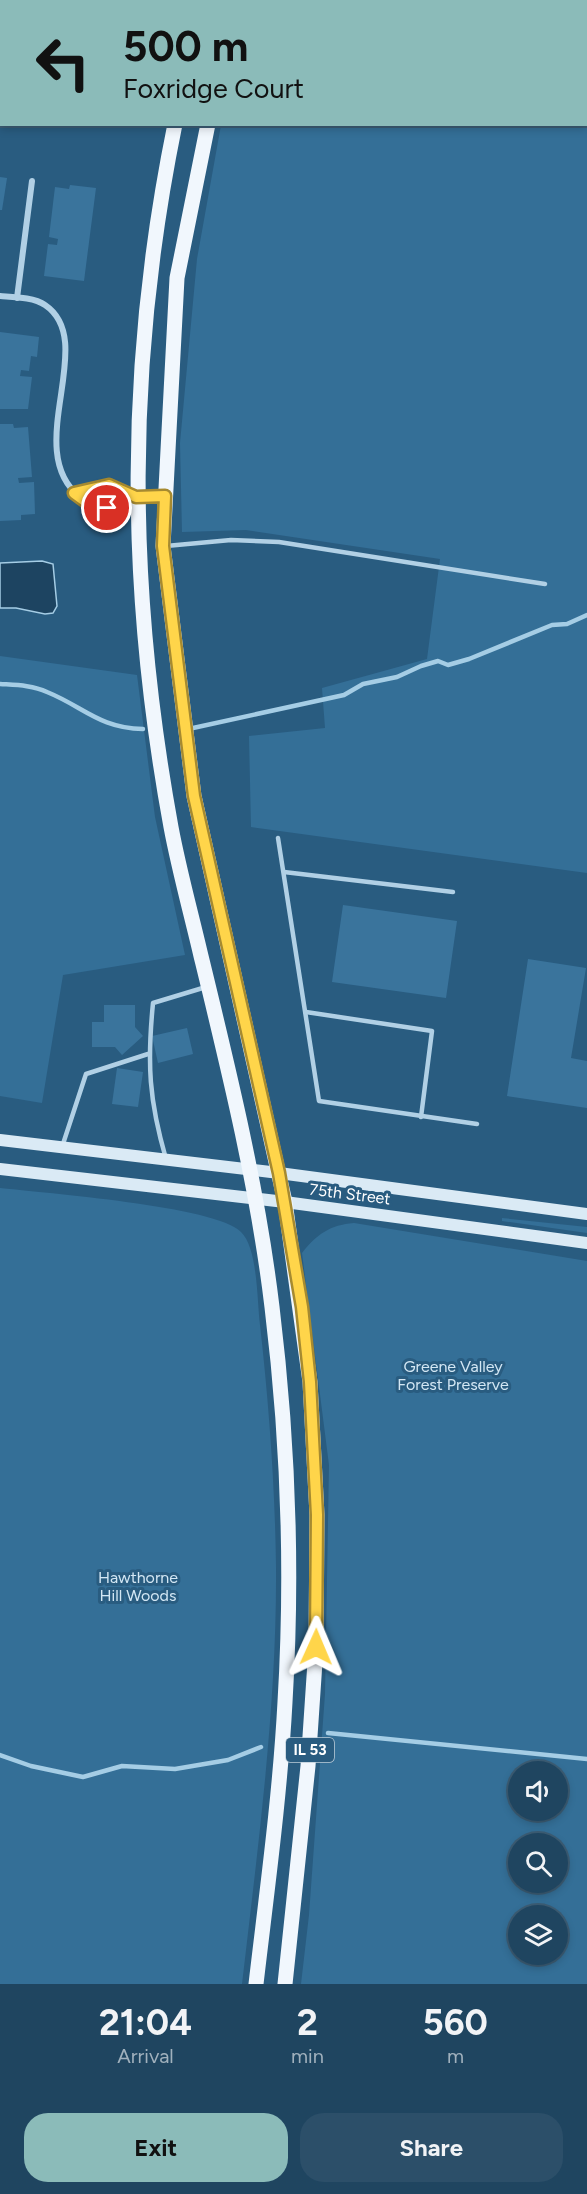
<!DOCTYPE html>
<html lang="en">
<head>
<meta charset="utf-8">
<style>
  body { margin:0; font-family:Figtree,sans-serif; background:#2c4f69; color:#f1f3f6; height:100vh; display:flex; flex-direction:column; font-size:22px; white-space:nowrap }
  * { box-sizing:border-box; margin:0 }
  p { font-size:20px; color:#a1b1bd }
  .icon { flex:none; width:33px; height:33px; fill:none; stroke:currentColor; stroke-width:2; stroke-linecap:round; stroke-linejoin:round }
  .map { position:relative; height:1984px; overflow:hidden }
  .panel { display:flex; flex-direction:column; background:#1f4560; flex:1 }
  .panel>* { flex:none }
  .guide { position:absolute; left:0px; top:0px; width:588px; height:126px; box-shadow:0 3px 9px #0003,0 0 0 2px #3c5d75; background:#8bbbb9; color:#111; overflow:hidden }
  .buttons { position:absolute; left:508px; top:1761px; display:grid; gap:12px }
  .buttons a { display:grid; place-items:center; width:60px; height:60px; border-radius:50%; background:#1f4560; box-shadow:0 3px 9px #0003,0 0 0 2px #3c5d75; font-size:30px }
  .pin { position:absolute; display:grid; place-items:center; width:51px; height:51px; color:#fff; margin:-26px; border:3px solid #fff; border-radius:50%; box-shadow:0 2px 6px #0007 }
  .me { position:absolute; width:66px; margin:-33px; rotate:1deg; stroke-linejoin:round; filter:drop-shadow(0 0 4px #0008) }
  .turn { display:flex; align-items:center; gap:21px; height:126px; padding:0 24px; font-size:27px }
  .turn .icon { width:78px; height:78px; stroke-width:2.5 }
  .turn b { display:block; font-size:42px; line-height:51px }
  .eta { display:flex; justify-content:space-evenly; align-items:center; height:102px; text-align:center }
  .eta b { font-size:36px; font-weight:700; line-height:42px }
  .button { display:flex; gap:12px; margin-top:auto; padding:12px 24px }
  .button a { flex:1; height:69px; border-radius:24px; background:#8bbbb9; color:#111; font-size:24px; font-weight:700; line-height:69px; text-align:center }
  .button a+a { background:#2c4f69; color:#f1f3f6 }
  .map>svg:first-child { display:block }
  .green { fill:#346f97; fill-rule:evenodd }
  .water { fill:#1d4461; stroke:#a5cde5; stroke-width:1.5 }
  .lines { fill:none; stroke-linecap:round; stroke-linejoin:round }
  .stream { stroke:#a5cde5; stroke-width:4.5 }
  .building { fill:#3a749c }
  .service { stroke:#b1d0e5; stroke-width:4.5 }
  .minor { stroke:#b1d0e5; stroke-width:6 }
  .secondary { stroke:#daeaf5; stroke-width:12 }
  .primary { stroke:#f1f7fd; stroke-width:15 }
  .route-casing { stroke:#a68a30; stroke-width:15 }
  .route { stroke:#ffd54a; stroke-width:10 }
  .labels { text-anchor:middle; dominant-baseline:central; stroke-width:6; stroke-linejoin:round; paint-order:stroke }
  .shield { fill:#295c80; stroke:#bfced9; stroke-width:1.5 }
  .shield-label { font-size:15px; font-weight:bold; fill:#fff }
  .street-label { font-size:16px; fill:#fff; stroke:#295c80 }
  .park-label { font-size:16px; fill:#d3e7f4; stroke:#295c80 }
</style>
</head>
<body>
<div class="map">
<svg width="587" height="1984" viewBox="0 0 587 1984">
  <rect width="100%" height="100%" fill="#295c80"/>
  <!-- green -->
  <g class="green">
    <path d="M244,0H587V873L251,827L249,736L325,728L322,688L427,659L440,559L246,530L182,532L180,443L197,259L221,125L586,124V2Z"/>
    <path d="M0,656L137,675L155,817L185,955L63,975L42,1103L0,1096Z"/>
    <path d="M0,1188C44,1193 216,1206 241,1232C258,1248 257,1302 260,1325C269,1405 275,1486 276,1567C277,1706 258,1846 242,1984H0Z"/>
    <path d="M502,1218L587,1227V1233L502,1221Z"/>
    <path d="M354,1223L587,1261V1984H301L309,1915L325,1694L329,1465L302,1253C317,1234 330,1225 354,1223ZM519,1772H558V1810H519ZM519,1844H558V1882H519ZM519,1916H558V1954H519Z"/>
  </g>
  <!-- water -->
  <path class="water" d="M42,561L53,564L57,606L53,613L45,614L16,608H0V563Z"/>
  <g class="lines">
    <!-- stream -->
    <g class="stream">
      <path d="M0,684C15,685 32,685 47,692C84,707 99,728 143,729"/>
      <path d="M193,728L344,695L363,684L397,677L421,666L438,661L448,665L469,659L552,625L567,624L587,615"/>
      <path d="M328,1733L587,1759"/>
      <path d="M0,1755L31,1766L83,1777L122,1766L175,1769L228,1760L261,1747"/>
    </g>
  </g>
  <!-- building -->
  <g class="building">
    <path d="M0,177L7,178L2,210H0Z"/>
    <path d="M70,185L96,188L84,281L44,276L48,244L57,245L58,239L49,237L55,187L69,189Z"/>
    <path d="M0,332L39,337L37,357L31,356L29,371L21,370L20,376L32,377L28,409H0Z"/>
    <path d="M0,424H13L14,428L28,427L32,477L18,478L19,483L34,482L35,514L21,515V520L0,521Z"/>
    <path d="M343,905L457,921L446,998L332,982Z"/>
    <path d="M528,959L586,968L571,1058L587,1061V1108L507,1096Z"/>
    <path d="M104,1005H135V1027L143,1036L122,1055L115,1047H92V1022H104Z"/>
    <path d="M187,1028L193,1054L158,1063L152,1036Z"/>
    <path d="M117,1068L143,1072L138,1107L112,1104Z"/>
  </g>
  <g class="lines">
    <!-- service -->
    <g class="service">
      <path d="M141,497L162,496"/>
      <path d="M166,546L231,540L279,542L545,584"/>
      <path d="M278,838L319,1101L477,1124"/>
      <path d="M284,872L453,892"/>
      <path d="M306,1012L432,1031L421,1117"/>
      <path d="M62,1147L86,1074L148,1054"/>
      <path d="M166,1159C149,1100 147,1064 153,1003L206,987"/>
    </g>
    <!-- minor -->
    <g class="minor">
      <path d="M129,2V0"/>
      <path d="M0,124H2"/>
      <path d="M6,124H55"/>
      <path d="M0,296C13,297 34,297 45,305C100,342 20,450 80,497C84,500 89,506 95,507C103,509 113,508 122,509L137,497L109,485L74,493"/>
      <path d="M17,298L32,181"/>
    </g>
    <!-- secondary -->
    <g class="secondary">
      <path d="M0,1140L279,1173L587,1214"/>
      <path d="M0,1169L285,1202L587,1243"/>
    </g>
    <!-- primary -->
    <g class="primary">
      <path d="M200,2V0"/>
      <path d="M230,2V0"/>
      <path d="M175,124C126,364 127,587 171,827C179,870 191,913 201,956C229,1071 258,1189 272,1307C288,1438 293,1570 285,1702C280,1796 267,1890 256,1984"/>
      <path d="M208,124L177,278L163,546L194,796L285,1202L310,1382L317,1515L316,1647L308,1766L285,1984"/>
    </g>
  </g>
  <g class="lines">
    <!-- route casing -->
    <g class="route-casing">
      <path id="route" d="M107,508L93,507L74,493L109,485L136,497L165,496L163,546L194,796L279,1173L302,1307L310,1382L317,1515L316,1647"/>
    </g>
    <!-- route -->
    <use href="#route" class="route"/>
  </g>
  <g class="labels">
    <!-- shield labels -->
    <rect class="shield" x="286" y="1738" width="48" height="24" rx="4.5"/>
    <g class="shield-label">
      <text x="310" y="1750">IL 53</text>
    </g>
    <!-- street labels -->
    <g class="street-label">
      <text transform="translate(350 1194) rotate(7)">75th Street</text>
    </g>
    <!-- park labels -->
    <g class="park-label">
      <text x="453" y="1366">Greene Valley<tspan x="453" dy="18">Forest Preserve</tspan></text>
      <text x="138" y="1577">Hawthorne<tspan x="138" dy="18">Hill Woods</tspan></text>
    </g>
  </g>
</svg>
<div class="buttons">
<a><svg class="icon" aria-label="sound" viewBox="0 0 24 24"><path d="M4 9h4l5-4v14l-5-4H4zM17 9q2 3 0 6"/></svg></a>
<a><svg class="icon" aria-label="search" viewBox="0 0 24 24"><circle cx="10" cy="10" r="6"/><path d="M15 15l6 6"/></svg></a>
<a><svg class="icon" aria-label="layers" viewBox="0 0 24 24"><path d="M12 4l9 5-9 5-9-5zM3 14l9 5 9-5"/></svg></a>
</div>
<div class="pin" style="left:107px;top:508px;background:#d93025"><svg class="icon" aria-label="arrive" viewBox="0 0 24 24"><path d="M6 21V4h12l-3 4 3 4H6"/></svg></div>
<svg class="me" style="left:316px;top:1647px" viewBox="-20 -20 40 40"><path d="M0-17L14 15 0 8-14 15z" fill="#ffd54a" stroke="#fff" stroke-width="4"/></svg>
<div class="guide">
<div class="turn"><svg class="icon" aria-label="left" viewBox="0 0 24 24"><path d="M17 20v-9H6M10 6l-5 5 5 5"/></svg><div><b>500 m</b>Foxridge Court</div></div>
</div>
</div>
<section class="panel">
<div class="eta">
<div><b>21:04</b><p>Arrival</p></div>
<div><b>2</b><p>min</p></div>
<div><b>560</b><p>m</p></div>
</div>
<div class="button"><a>Exit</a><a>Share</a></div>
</section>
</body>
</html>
